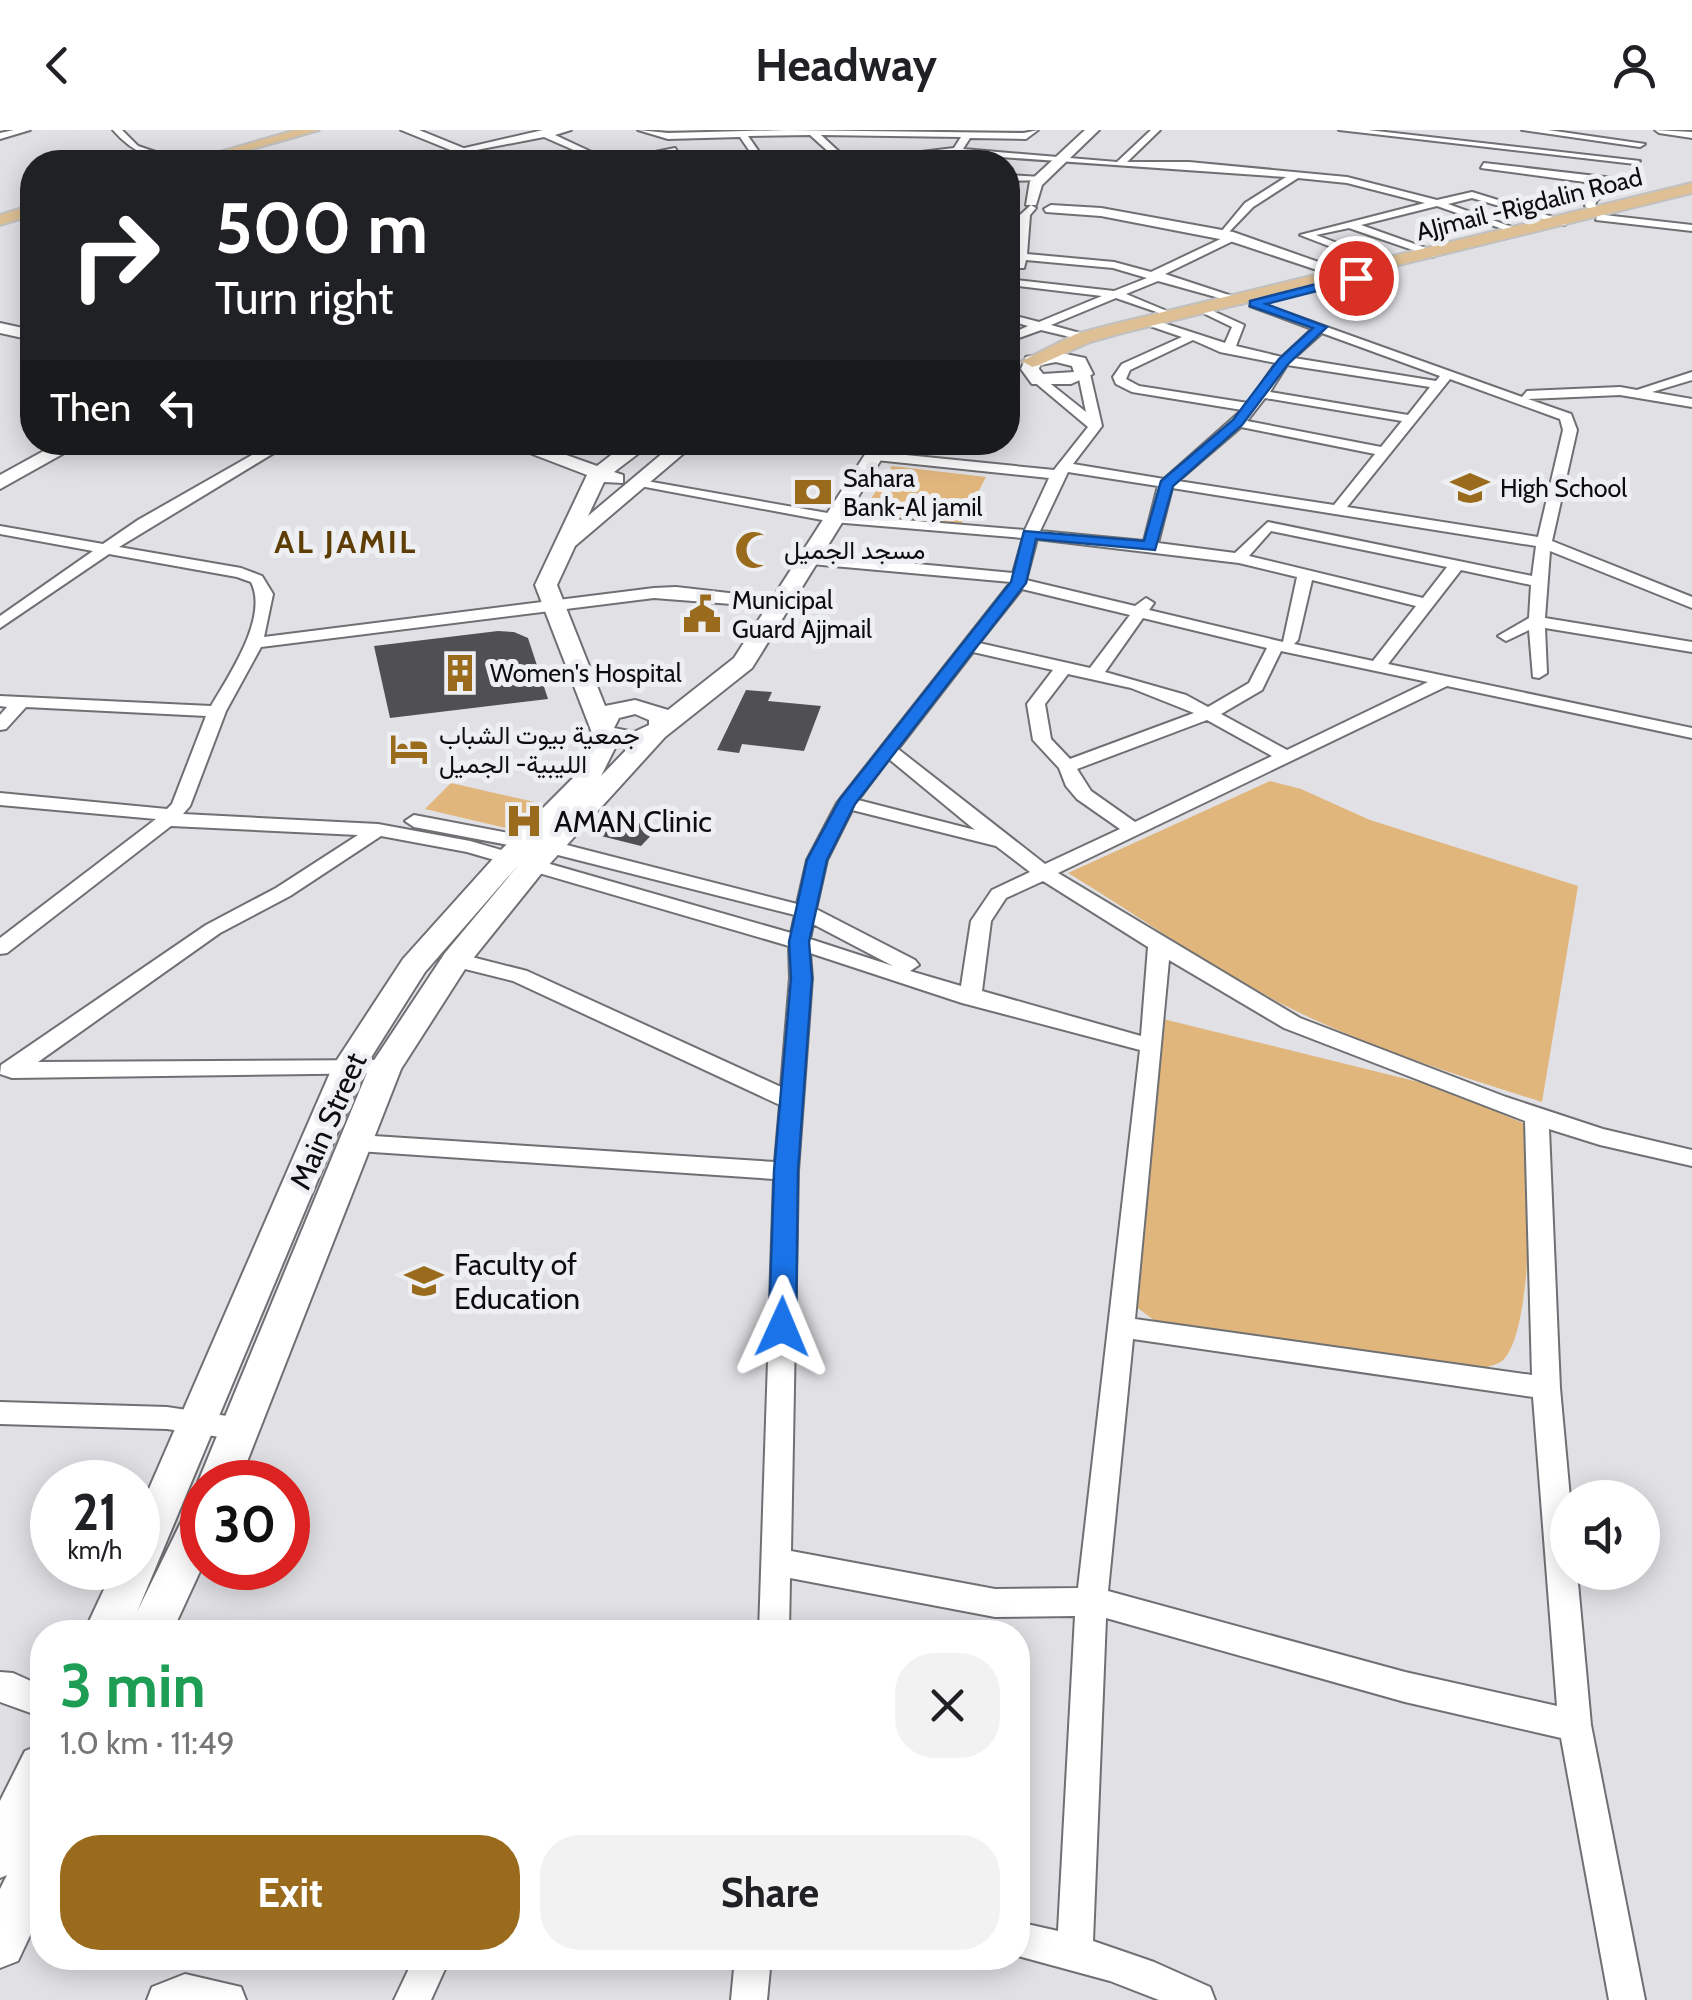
<!DOCTYPE html>
<html lang="en">
<head>
<meta charset="utf-8">
<style>
  body { margin:0; font-family:Cabin,Vazirmatn,sans-serif; background:#f2f2f2; color:#202124; height:100vh; display:flex; flex-direction:column; font-size:38px; white-space:nowrap }
  * { box-sizing:border-box; margin:0 }
  p { font-size:32px; color:#757577 }
  .icon { flex:none; width:55px; height:55px; fill:none; stroke:currentColor; stroke-width:2; stroke-linecap:round; stroke-linejoin:round }
  .map { position:relative; flex:1; overflow:hidden }
  .drawer { position:absolute; left:30px; top:1490px; width:1000px; height:350px; display:flex; flex-direction:column; background:#fff; border-radius:40px; box-shadow:0 5px 25px #0003 }
  .drawer>* { flex:none }
  .hud { position:absolute; left:20px; top:20px; width:1000px; height:305px; border-radius:40px; box-shadow:0 5px 25px #0003; background:#202124; color:#fff; overflow:hidden }
  .fabs { position:absolute; left:1550px; top:1350px; display:grid; gap:20px }
  .fabs a { display:grid; place-items:center; width:110px; height:110px; border-radius:50%; background:#fff; box-shadow:0 5px 25px #0003; font-size:50px }
  .speed { position:absolute; left:30px; top:1330px; display:flex; gap:20px; font-size:50px; font-weight:700; text-align:center }
  .speed>* { display:grid; place-content:center; width:130px; height:130px; border-radius:50%; background:#fff; box-shadow:0 5px 25px #0003; line-height:1 }
  .speed small { font-size:25px; font-weight:400 }
  .speed .limit { border:15px solid #d22; background:#fff; color:#111 }
  .pin { position:absolute; display:grid; place-items:center; width:85px; height:85px; color:#fff; margin:-42px; border:5px solid #fff; border-radius:50%; box-shadow:0 2px 10px #0007 }
  .me { position:absolute; width:110px; margin:-55px; rotate:1deg; stroke-linejoin:round; filter:drop-shadow(0 0 8px #0008) }
  .turn { display:flex; align-items:center; gap:35px; height:210px; padding:0 30px; font-size:45px }
  .turn .icon { width:130px; height:130px; stroke-width:2.5 }
  .turn b { display:block; font-size:70px; line-height:85px }
  .then { display:flex; align-items:center; height:95px; padding:0 30px; background:#0003; gap:20px; font-size:38px }
  .round { display:grid; place-items:center; flex:none; width:105px; height:105px; border-radius:40px; background:#f2f2f2 }
  .headline { display:flex; align-items:center; justify-content:space-between; height:170px; padding:0 30px }
  h1 { font-size:60px; font-weight:700; line-height:75px; color:#1e9e55 }
  .button { display:flex; gap:20px; margin-top:auto; padding:20px 30px }
  .button a { flex:1; height:115px; border-radius:40px; background:#9a6b1c; color:#fff; font-size:40px; font-weight:700; line-height:115px; text-align:center }
  .button a+a { background:#f2f2f2; color:#202124 }
  header { display:flex; justify-content:space-between; align-items:center; height:130px; padding:0 30px; background:#fff; font-size:45px; font-weight:700 }
  .map>svg:first-child { display:block }
  .green { fill:#e0b67d }
  .building { fill:#505053 }
  .lines { fill:none; stroke-linecap:round; stroke-linejoin:round }
  .street-casing { stroke:#6f7073; stroke-width:4 }
  .secondary-casing { stroke:#6f7073; stroke-width:4 }
  .primary-casing { stroke:#c0c0c1; stroke-width:4 }
  .street { fill:#fff; fill-rule:evenodd }
  .secondary { fill:#fff; fill-rule:evenodd }
  .primary { fill:#dec094; fill-rule:evenodd }
  .route { fill:#1a73e8; stroke:#114b97; stroke-width:2.5 }
  .labels { text-anchor:middle; dominant-baseline:central; stroke-width:10; stroke-linejoin:round; paint-order:stroke }
  .far-street-label { font-size:25px; fill:#0d0d0f; stroke:#eeeff2 }
  .far-poi-label { font-size:25px; fill:#0d0d0f; stroke:#eeeff2; text-anchor:start }
  .poi-label { font-size:30px; fill:#0d0d0f; stroke:#eeeff2; text-anchor:start }
  .street-label { font-size:30px; fill:#0d0d0f; stroke:#eeeff2 }
  .far-district-label { font-size:32px; font-weight:bold; letter-spacing:2.5px; fill:#5e3e04; stroke:#eeeff2 }
</style>
</head>
<body>
<header><svg class="icon" aria-label="back" viewBox="0 0 24 24"><path d="M15 5l-7 7 7 7"/></svg>Headway<svg class="icon" aria-label="person" viewBox="0 0 24 24"><circle cx="12" cy="8" r="4"/><path d="M4 21q1-7 8-7t8 7"/></svg></header>
<div class="map">
<svg width="1692" height="1870" viewBox="0 0 1692 1870">
  <rect width="100%" height="100%" fill="#e1e1e5"/>
  <!-- green -->
  <g class="green">
    <path d="M892,336L986,347L960,396L861,384Z"/>
    <path d="M1270,651L1301,659L1370,690L1578,756L1542,972C1454,944 1366,917 1284,875C1209,837 1139,786 1068,743Z"/>
    <path d="M451,653L539,673L514,700L425,679Z"/>
    <path d="M1163,889L1439,957L1530,996C1530,1040 1534,1204 1502,1231C1495,1236 1481,1238 1473,1240L1163,1197L1135,1176Z"/>
  </g>
  <!-- building -->
  <g class="building">
    <path d="M498,501L514,502L528,508L548,569L390,588L374,516Z"/>
    <path d="M746,560L772,562L768,571L821,576L804,621L742,614L739,623L717,620Z"/>
    <path d="M607,685L658,698L641,716L589,703Z"/>
  </g>
  <g class="lines">
    <!-- street casing -->
    <g class="street-casing">
      <g id="street">
        <path d="M14,0H30L0,9V3Z"/>
        <path d="M113,0H122L138,16L185,32C156,34 131,21 113,0Z"/>
        <path d="M543,0H571L555,5L613,32H601L544,7L461,23L456,20Z"/>
        <path d="M638,0L668,3L787,0L1024,3L1038,0L1026,9L970,8L963,19L1117,32L1151,0H1160L1127,32H1189L1347,47L1437,70L1472,62L1569,92L1564,95L1472,68L1448,74L1526,102L1517,104L1437,76L1361,95L1437,122L1433,127L1349,98L1316,105L1390,133L1386,138L1300,105L1425,73L1347,53L1298,48L1253,77L1226,105L1221,102L1245,73L1286,47L957,24L893,29L888,26L954,18L961,7L821,5L850,32H840L810,5L748,6L766,32H757L740,7L668,9Z"/>
        <path d="M1339,0H1368L1640,31L1635,34Z"/>
        <path d="M1522,0H1548L1645,14L1640,17Z"/>
        <path d="M1655,0L1692,2V8L1659,3Z"/>
        <path d="M675,18L678,23L615,32L620,29Z"/>
        <path d="M1484,33L1622,49L1620,55L1597,70L1595,75L1605,81L1604,85L1692,95V101L1596,90L1598,85L1585,76L1588,67L1607,55L1481,38Z"/>
        <path d="M1008,45L1042,47L1047,50L1008,51Z"/>
        <path d="M1031,75L1036,78L1030,85L1027,124L1114,132L1151,142L1229,105H1237V109L1165,144L1247,171L1241,174L1158,151L1126,164L1174,184V188L1116,168L1051,195L1087,205V211L1041,200L1008,212V205L1028,196L1008,190V184L1039,192L1102,166L1010,155L1008,149L1114,161L1147,148L1113,138L1026,130L1024,138H1016L1015,129L1008,128V122L1016,123L1020,85Z"/>
        <path d="M1254,171L1522,267L1527,261L1620,257L1637,260L1692,242V250L1652,262L1692,269V277L1620,265L1528,269L1571,284L1577,300L1552,411L1692,467V478L1550,421L1545,488L1692,512V522L1545,498L1547,543L1539,548L1533,547L1529,500L1506,511L1498,506L1529,488L1531,455L1461,440L1388,534L1692,598V608L1447,556L1058,743L1300,888L1506,967L1603,999L1692,1020V1036L1600,1015L1549,999L1560,1258L1570,1368L1568,1442H1577L1591,1595L1645,1870H1609L1561,1608L1405,1572L1106,1488L1093,1811L1154,1832L1210,1857L1215,1870H1159L1110,1851L1018,1826V1792L1058,1801L1075,1486L995,1487L790,1448L789,1502H759L774,1049L358,1021L350,1019L346,1013L350,1007L358,1005L775,1032L780,975L513,851L449,835L446,830L456,823L527,841L781,957L790,848L789,816L467,722L381,706L290,766L220,803L38,932L385,930L396,938L393,943L12,948L0,944L1,935L206,795L276,758L358,705L171,696L7,823L0,824V808L156,689L0,675V663L167,679L172,674L206,586L26,577L6,599L0,600V585L7,577L0,576V566L211,576C229,545 269,487 251,452L237,447L109,424L0,498V486L93,421L0,404V396L103,414L138,390L275,312H292L119,417L241,438L262,446L273,464L264,507L654,458L676,457L789,470V476L783,478L654,468L261,517L226,581L190,676L183,684L378,694L470,711L791,803L795,785L550,723L414,697L405,691L414,685L551,711L797,774L807,730L837,673L1011,452L811,434L803,429L811,424L1013,443L1023,408L833,392L640,356L635,355V349L833,384L1025,400L1049,348L876,330L869,326L876,322L1054,340L1088,297L1032,250L1042,247L1086,282L1078,244L1084,240L1090,244L1102,296L1073,334L1164,349L1242,280L1132,262L1116,254L1113,247L1122,234L1182,207L1150,196L1148,194L1154,190L1225,213L1232,197L1203,183L1213,181L1244,195L1236,216L1282,227L1312,199L1250,176ZM1322,203L1440,246L1436,251L1294,228ZM1193,210L1220,222L1276,233L1248,273L1139,256L1126,249L1130,240ZM1287,235L1430,257L1408,285L1270,262ZM1450,249L1560,289L1563,300L1538,407L1347,377ZM1265,268L1402,291L1381,317L1247,291ZM1241,297L1375,324L1334,375L1178,351ZM1068,342L1158,356L1144,411L1040,401ZM1172,358L1536,416L1532,446L1268,392L1235,423L1158,413ZM1271,401L1447,437L1423,468L1249,426ZM1037,409L1239,433L1297,447L1283,512L1149,480L1154,473L1146,468L1135,476L1026,450ZM1312,450L1416,476L1373,531L1294,514L1298,510ZM1022,459L1130,485L1090,538L979,513ZM1143,488L1267,518L1249,553L1208,577L1186,565L1105,542ZM1281,521L1428,552L1287,620L1221,584L1262,560ZM973,522L1053,540L1027,574L1033,610L1059,638L1066,656L1077,669L1120,699L1045,734L898,619ZM1068,544L1131,558L1194,583L1070,629L1051,609L1045,574ZM1207,590L1272,626L1135,692L1091,661L1077,639ZM889,629L975,700L858,670ZM852,680L996,716L1030,742L992,760L971,791L961,856L910,841L919,835L915,830L816,779L827,730ZM1043,751L1148,817L1141,906L982,861L991,791L1006,768ZM813,794L893,836L810,809ZM810,823L962,873L1140,920L1078,1458L995,1459L791,1421L798,1041L812,848ZM1169,830L1284,898L1525,991L1532,1245L1135,1189ZM1133,1209L1533,1267L1557,1576L1405,1542L1108,1461Z"/>
        <path d="M600,312H614V313L607,317Z"/>
        <path d="M754,312H786L791,316L784,320Z"/>
        <path d="M0,1272L167,1277L240,1288L250,1291L254,1299L250,1307L240,1310L167,1299L0,1294Z"/>
        <path d="M0,1542L13,1543L42,1556V1587L0,1572Z"/>
        <path d="M414,1828H450L431,1870H394Z"/>
        <path d="M735,1828H771L767,1870H731Z"/>
        <path d="M185,1844L241,1857L246,1870H147L152,1857Z"/>
      </g>
    </g>
    <!-- secondary casing -->
    <g class="secondary-casing">
      <g id="secondary">
        <path d="M401,0H419L498,32H480Z"/>
        <path d="M1085,0H1099L1042,55L1036,75H1026L1030,51Z"/>
        <path d="M1051,75L1101,78L1233,102L1364,148L1350,151L1230,111L1101,86L1046,82L1044,79Z"/>
        <path d="M0,193L32,200V210L0,203Z"/>
        <path d="M1056,222L1085,228L1093,244L1071,254H1032L1021,239L1026,227ZM1056,232L1072,236L1074,242L1043,244L1039,239L1040,235Z"/>
        <path d="M60,312H84L0,359V345Z"/>
        <path d="M501,312H530L597,336L628,312H643V320L614,342L623,345V353L604,352L588,386L676,312H697L575,416L557,455L605,576L635,570L668,580L734,528L873,312H892L752,538L665,607L545,739L467,836L401,939L239,1352H202V1360L198,1352L369,938L445,823L521,732L425,842L365,937L137,1482L187,1380L202,1375V1437L172,1502H84L114,1438H138V1384L333,936L403,829L500,721L575,646L594,608L535,455L587,345ZM635,584L649,590V595L634,602L614,598L619,588ZM616,616L628,618L601,646Z"/>
        <path d="M42,1614V1687L34,1706L42,1703V1780L18,1831L0,1838V1759L7,1745L0,1748V1671L25,1621Z"/>
      </g>
    </g>
    <!-- primary casing -->
    <g class="primary-casing">
      <g id="primary">
        <path d="M296,0H319L207,32H185Z"/>
        <path d="M1692,53V63L1122,203L1090,212L1039,235L1032,237L1022,231L1076,204L1110,195Z"/>
        <path d="M32,75V85L0,95V85Z"/>
      </g>
    </g>
    <!-- street -->
    <use href="#street" class="street"/>
    <!-- secondary -->
    <use href="#secondary" class="secondary"/>
    <!-- primary -->
    <use href="#primary" class="primary"/>
  </g>
  <!-- route -->
  <path class="route" d="M1356,144L1360,150L1266,174L1327,197L1288,234L1242,295L1173,356L1155,420L1036,409L1026,453L855,674L827,730L809,812L812,848L798,1041L796,1197L792,1205L782,1208L773,1205L769,1197L774,1041L791,848L789,812L807,730L840,669L1011,452L1024,401L1144,411L1161,351L1233,290L1279,229L1313,198L1250,176V171Z"/>
  <!-- icons -->
  <defs>
    <g id="school-bare" transform="scale(3)"><path d="M0-5L7-2L0 1L-7-2ZM-4 1L0 2.5L4 1V4Q0 6-4 4Z" fill="#9a6b1c" stroke="#eeeff2" stroke-width="2.5" paint-order="stroke"/></g>
    <g id="bank-bare" transform="scale(3)"><path d="M-6-4H6V4H-6ZM0-2.3a2.3 2.3 0 1 0 0 4.6a2.3 2.3 0 1 0 0-4.6Z" fill="#9a6b1c" stroke="#eeeff2" stroke-width="2.5" paint-order="stroke"/></g>
    <g id="mosque-bare" transform="scale(3)"><path d="M3.5-4.9A6 6 0 1 0 3.5 4.9A5 5 0 1 1 3.5-4.9Z" fill="#9a6b1c" stroke="#eeeff2" stroke-width="2.5" paint-order="stroke"/></g>
    <g id="civic-bare" transform="scale(3)"><path d="M-.6-6.5H3V-4.5H.6V-3L4-1V1h2V6H-6V1h2V-1L-.6-3ZM-1.2 2.5V6h2.4V2.5Z" fill="#9a6b1c" stroke="#eeeff2" stroke-width="2.5" paint-order="stroke"/></g>
    <g id="building-bare" transform="scale(3)"><path d="M-4-6H4V6H1V3H-1V6H-4ZM-2.5-4.3h1.7v1.8h-1.7ZM.8-4.3h1.7v1.8H.8ZM-2.5-1h1.7V.8h-1.7ZM.8-1h1.7V.8H.8Z" fill="#9a6b1c" stroke="#eeeff2" stroke-width="2.5" paint-order="stroke"/></g>
    <g id="hotel-bare" transform="scale(3)"><path d="M-6-4.5h1.5V1H6V5H4.5V3h-9V5H-6ZM-4 0a1.8 1.8 0 1 1 3.6 0ZM.5 0V-2.5h3Q6-2.5 6 0Z" fill="#9a6b1c" stroke="#eeeff2" stroke-width="2.5" paint-order="stroke"/></g>
    <g id="hospital-bare" transform="scale(3)"><path d="M-5-5h3v3.5h4V-5h3V5h-3V1.5h-4V5h-3Z" fill="#9a6b1c" stroke="#eeeff2" stroke-width="2.5" paint-order="stroke"/></g>
    <g id="university-bare" transform="scale(3)"><path d="M0-5L7-2L0 1L-7-2ZM-4 1L0 2.5L4 1V4Q0 6-4 4Z" fill="#9a6b1c" stroke="#eeeff2" stroke-width="2.5" paint-order="stroke"/></g>
  </defs>
  <g fill-rule="evenodd">
    <use href="#school-bare" x="1470" y="358"/>
    <use href="#bank-bare" x="813" y="362"/>
    <use href="#mosque-bare" x="754" y="420"/>
    <use href="#civic-bare" x="702" y="484"/>
    <use href="#building-bare" x="460" y="543"/>
    <use href="#hotel-bare" x="409" y="619"/>
    <use href="#hospital-bare" x="524" y="691"/>
    <use href="#university-bare" x="424" y="1151"/>
  </g>
  <g class="labels">
    <!-- far-street labels -->
    <g class="far-street-label">
      <text transform="translate(1529 74) rotate(-14)">AJjmail -Rigdalin Road</text>
    </g>
    <!-- far-poi labels -->
    <g class="far-poi-label">
      <text x="843" y="348">Sahara<tspan x="843" dy="29">Bank-Al jamil</tspan></text>
      <text x="1500" y="358">High School</text>
      <text x="784" y="420">مسجد الجميل</text>
      <text x="732" y="470">Municipal<tspan x="732" dy="29">Guard Ajjmail</tspan></text>
      <text x="490" y="543">Women's Hospital</text>
      <text x="439" y="605">جمعية بيوت الشباب<tspan x="439" dy="29">الليبية- الجميل</tspan></text>
    </g>
    <!-- poi labels -->
    <g class="poi-label">
      <text x="554" y="691">AMAN Clinic</text>
      <text x="454" y="1134">Faculty of<tspan x="454" dy="34">Education</tspan></text>
    </g>
    <!-- street labels -->
    <g class="street-label">
      <text transform="translate(328 991) rotate(-66)">Main Street</text>
    </g>
    <!-- far-district labels -->
    <g class="far-district-label">
      <text x="346" y="411">AL JAMIL</text>
    </g>
  </g>
</svg>
<div class="fabs">
<a><svg class="icon" aria-label="sound" viewBox="0 0 24 24"><path d="M4 9h4l5-4v14l-5-4H4zM17 9q2 3 0 6"/></svg></a>
</div>
<div class="speed"><div>21<small>km/h</small></div><div class="limit">30</div></div>
<div class="pin" style="left:1356px;top:148px;background:#d93025"><svg class="icon" aria-label="arrive" viewBox="0 0 24 24"><path d="M6 21V4h12l-3 4 3 4H6"/></svg></div>
<svg class="me" style="left:782px;top:1197px" viewBox="-20 -20 40 40"><path d="M0-17L14 15 0 8-14 15z" fill="#1a73e8" stroke="#fff" stroke-width="4"/></svg>
<div class="hud">
<div class="turn"><svg class="icon" aria-label="right" viewBox="0 0 24 24"><path d="M7 20v-9h11M14 6l5 5-5 5"/></svg><div><b>500 m</b>Turn right</div></div>
<div class="then">Then<svg class="icon" aria-label="left" viewBox="0 0 24 24"><path d="M17 20v-9H6M10 6l-5 5 5 5"/></svg></div>
</div>
<section class="drawer">
<div class="headline"><div><h1>3 min</h1><p>1.0 km · 11:49</p></div><a class="round"><svg class="icon" aria-label="close" viewBox="0 0 24 24"><path d="M6 6l12 12M18 6L6 18"/></svg></a></div>
<div class="button"><a>Exit</a><a>Share</a></div>
</section>
</div>
</body>
</html>
